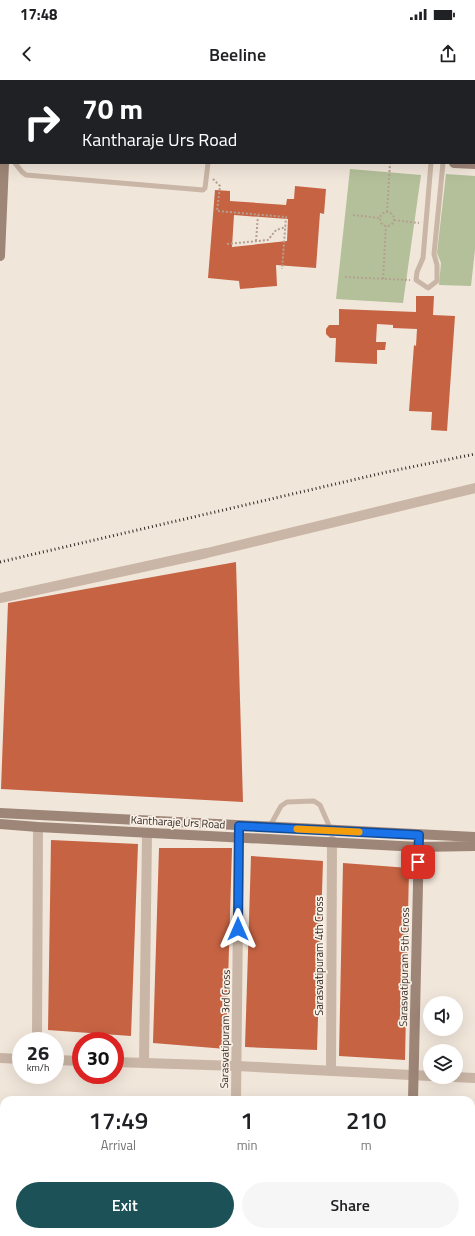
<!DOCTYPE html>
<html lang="en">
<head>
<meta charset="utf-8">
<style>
  body { margin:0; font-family:"Titillium Web",sans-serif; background:#f6f6f6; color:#202124; height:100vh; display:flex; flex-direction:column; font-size:15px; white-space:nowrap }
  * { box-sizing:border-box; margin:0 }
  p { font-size:13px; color:#757577 }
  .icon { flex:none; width:22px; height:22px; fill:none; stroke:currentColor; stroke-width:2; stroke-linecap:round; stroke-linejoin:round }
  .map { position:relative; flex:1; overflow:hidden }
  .side { position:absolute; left:0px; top:1016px; width:475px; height:140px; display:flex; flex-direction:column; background:#fff; border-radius:12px 12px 0 0; box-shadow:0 4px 16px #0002 }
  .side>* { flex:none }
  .top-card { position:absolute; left:0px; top:0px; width:475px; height:84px; box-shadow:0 4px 16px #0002; background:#202124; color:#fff; overflow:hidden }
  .fabs { position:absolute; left:423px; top:916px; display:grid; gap:8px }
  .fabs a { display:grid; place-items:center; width:40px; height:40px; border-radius:50%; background:#fff; box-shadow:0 4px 16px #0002; font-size:20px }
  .speed { position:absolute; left:12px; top:952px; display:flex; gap:8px; font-size:20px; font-weight:700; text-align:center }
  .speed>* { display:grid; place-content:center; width:52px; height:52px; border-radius:50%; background:#fff; box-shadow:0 4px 16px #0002; line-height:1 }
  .speed small { font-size:10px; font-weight:400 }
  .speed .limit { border:6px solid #d22; background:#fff; color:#111 }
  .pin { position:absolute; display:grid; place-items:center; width:34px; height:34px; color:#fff; margin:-17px; border-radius:8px; box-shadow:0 2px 6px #0006 }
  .me { position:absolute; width:44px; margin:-22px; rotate:0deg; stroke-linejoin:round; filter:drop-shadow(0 0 3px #0008) }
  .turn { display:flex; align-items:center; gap:14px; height:84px; padding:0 16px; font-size:18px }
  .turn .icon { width:52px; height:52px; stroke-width:2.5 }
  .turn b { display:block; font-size:28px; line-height:34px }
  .eta { display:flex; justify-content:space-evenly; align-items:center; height:68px; text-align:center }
  .eta b { font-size:24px; font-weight:600; line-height:28px }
  .button { display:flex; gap:8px; margin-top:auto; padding:8px 16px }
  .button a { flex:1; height:46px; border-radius:24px; background:#1c5257; color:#fff; font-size:16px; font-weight:600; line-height:46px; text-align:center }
  .button a+a { background:#f6f6f6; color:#202124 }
  .status { display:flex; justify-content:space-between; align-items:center; height:28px; padding:0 20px; background:#fff; direction:ltr }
  .status svg { height:11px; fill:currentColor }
  header { display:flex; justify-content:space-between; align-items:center; height:52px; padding:0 16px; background:#fff; font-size:18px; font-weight:600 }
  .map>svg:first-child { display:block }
  .green { fill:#b3c09a }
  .building { fill:#c66343; fill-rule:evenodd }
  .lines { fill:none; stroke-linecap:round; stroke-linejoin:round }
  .path { stroke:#b5a090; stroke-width:2; stroke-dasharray:2 2; stroke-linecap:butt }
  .lane { stroke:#c9b6a6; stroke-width:5 }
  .street { stroke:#c9b6a6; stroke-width:10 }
  .secondary { stroke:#9d8577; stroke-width:10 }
  .rail { stroke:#352b27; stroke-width:3; stroke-dasharray:1 3; stroke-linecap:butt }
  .route-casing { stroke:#114b97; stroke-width:10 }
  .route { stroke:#1a73e8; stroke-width:7 }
  .slow { stroke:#f59e0b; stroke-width:7 }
  .labels { text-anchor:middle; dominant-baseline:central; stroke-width:3.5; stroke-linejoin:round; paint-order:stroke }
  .street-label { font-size:11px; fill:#352b27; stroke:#f9f0e6 }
</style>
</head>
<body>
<div class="status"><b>17:48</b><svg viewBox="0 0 49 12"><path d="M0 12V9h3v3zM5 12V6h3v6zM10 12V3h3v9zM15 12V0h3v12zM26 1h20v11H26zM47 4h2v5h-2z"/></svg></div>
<header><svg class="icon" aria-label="back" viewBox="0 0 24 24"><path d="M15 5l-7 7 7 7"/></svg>Beeline<svg class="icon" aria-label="share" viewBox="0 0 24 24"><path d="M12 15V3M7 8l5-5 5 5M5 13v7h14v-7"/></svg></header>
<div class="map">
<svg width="475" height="1156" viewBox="0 0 475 1156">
  <rect width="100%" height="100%" fill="#f1e6da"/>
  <!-- green -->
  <g class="green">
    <path d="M350,89L421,95L403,223L336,219Z"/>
    <path d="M446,94L475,96V169L471,206L439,205L441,183L437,173Z"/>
    <rect x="241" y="1152" width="160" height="4"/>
  </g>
  <!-- building -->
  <g class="building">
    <path d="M295,106L326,109L324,134L320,133L316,188L276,185L277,206L240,209L239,201L208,198L215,110L230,111V121L286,125L287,119H294ZM234,135L288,139L287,161L232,167Z"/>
    <path d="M416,216H434L433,235L455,236L447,351L431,350L432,332L409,331L414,265L416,266L417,249L393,248V245L377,244L376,262H386L385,270H377V284L335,282L336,258H330L326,254V249L329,245H339V229L416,232Z"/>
    <path d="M236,482L243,722L1,709L8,523Z"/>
    <path d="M51,760L138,764L131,956L48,950Z"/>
    <path d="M159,768H232L226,969L153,963Z"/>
    <path d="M251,776L323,781L317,970L245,967Z"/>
    <path d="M343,783L409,788L405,980L339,976Z"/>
  </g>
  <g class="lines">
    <!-- path -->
    <g class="path">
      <path d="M213,99L220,106L217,131L286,137L282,189"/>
      <path d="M387,132L390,83"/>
      <circle cx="387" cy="139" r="7"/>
      <path d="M353,135L380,138"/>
      <path d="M394,140L419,143"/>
      <path d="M256,161L258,135"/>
      <path d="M227,164L268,160L276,150L286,147"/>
      <path d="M345,197L410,200"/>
      <path d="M383,199L386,146"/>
    </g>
    <!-- lane -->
    <g class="lane">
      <path d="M15,83L22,92L26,95L203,110L205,108L208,83"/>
      <path d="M431,83L423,178L417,192L416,200L428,208L437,201V185L434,174L443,83"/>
      <path d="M270,746L281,726L287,722L314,721L320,725L331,750"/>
    </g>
    <!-- street -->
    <g class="street">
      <path d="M243,1V0"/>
      <path d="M346,1V0"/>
      <path d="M0,518L207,473L475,408"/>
      <path d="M37,961L38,747"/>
      <path d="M0,978L21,979"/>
      <path d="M55,980L81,981"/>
      <path d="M115,982L237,986L430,996"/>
      <path d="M144,983L147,753"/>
      <path d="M331,991L332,761"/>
      <path d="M454,997L475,998"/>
      <path d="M236,1020L239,746"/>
      <path d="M471,1069L475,1070"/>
      <path d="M471,1134H475"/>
      <path d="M231,1156L232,1152"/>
    </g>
    <!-- secondary -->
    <g class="secondary">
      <path d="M14,1V0"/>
      <path d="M437,1V0"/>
      <path d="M0,12L1,11"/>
      <path d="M0,43H1"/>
      <path d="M474,53H475"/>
      <path d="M454,83L475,84"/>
      <path d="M0,176L4,83"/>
      <path d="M0,733L475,757"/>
      <path d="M0,744L38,747L419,767L475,766"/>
      <path d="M413,1020L419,761"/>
      <path d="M408,1156V1152"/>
    </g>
    <!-- rail -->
    <path class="rail" d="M0,482L387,392L475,374"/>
  </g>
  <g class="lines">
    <!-- route casing -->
    <g class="route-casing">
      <path id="route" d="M238,849L239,746L419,755L418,782"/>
    </g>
    <!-- route -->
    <use href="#route" class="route"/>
    <!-- slow -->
    <path class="slow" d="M297,749L359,752"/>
  </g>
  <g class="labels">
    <!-- street labels -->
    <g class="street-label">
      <text transform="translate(178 742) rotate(3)">Kantharaje Urs Road</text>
      <text transform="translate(319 876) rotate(-90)">Sarasvatipuram 4th Cross</text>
      <text transform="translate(404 887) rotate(-89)">Sarasvatipuram 5th Cross</text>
      <text transform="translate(225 949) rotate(-89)">Sarasvatipuram 3rd Cross</text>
    </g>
  </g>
</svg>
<div class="fabs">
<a><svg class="icon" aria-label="sound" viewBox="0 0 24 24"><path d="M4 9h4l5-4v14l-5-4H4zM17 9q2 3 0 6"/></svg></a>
<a><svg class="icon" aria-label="layers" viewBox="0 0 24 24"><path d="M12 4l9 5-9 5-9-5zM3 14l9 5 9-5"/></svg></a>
</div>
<div class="speed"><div>26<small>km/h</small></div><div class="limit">30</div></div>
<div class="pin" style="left:418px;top:782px;background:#d93025"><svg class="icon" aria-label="arrive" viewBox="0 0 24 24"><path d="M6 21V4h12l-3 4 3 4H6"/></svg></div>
<svg class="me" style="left:238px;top:849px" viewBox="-20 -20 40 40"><path d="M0-17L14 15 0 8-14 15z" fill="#1a73e8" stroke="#fff" stroke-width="4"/></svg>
<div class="top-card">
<div class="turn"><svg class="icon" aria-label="right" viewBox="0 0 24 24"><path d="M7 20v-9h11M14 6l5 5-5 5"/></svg><div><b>70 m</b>Kantharaje Urs Road</div></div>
</div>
<section class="side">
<div class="eta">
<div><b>17:49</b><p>Arrival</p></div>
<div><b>1</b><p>min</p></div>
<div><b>210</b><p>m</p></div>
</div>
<div class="button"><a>Exit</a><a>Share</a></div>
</section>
</div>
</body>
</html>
